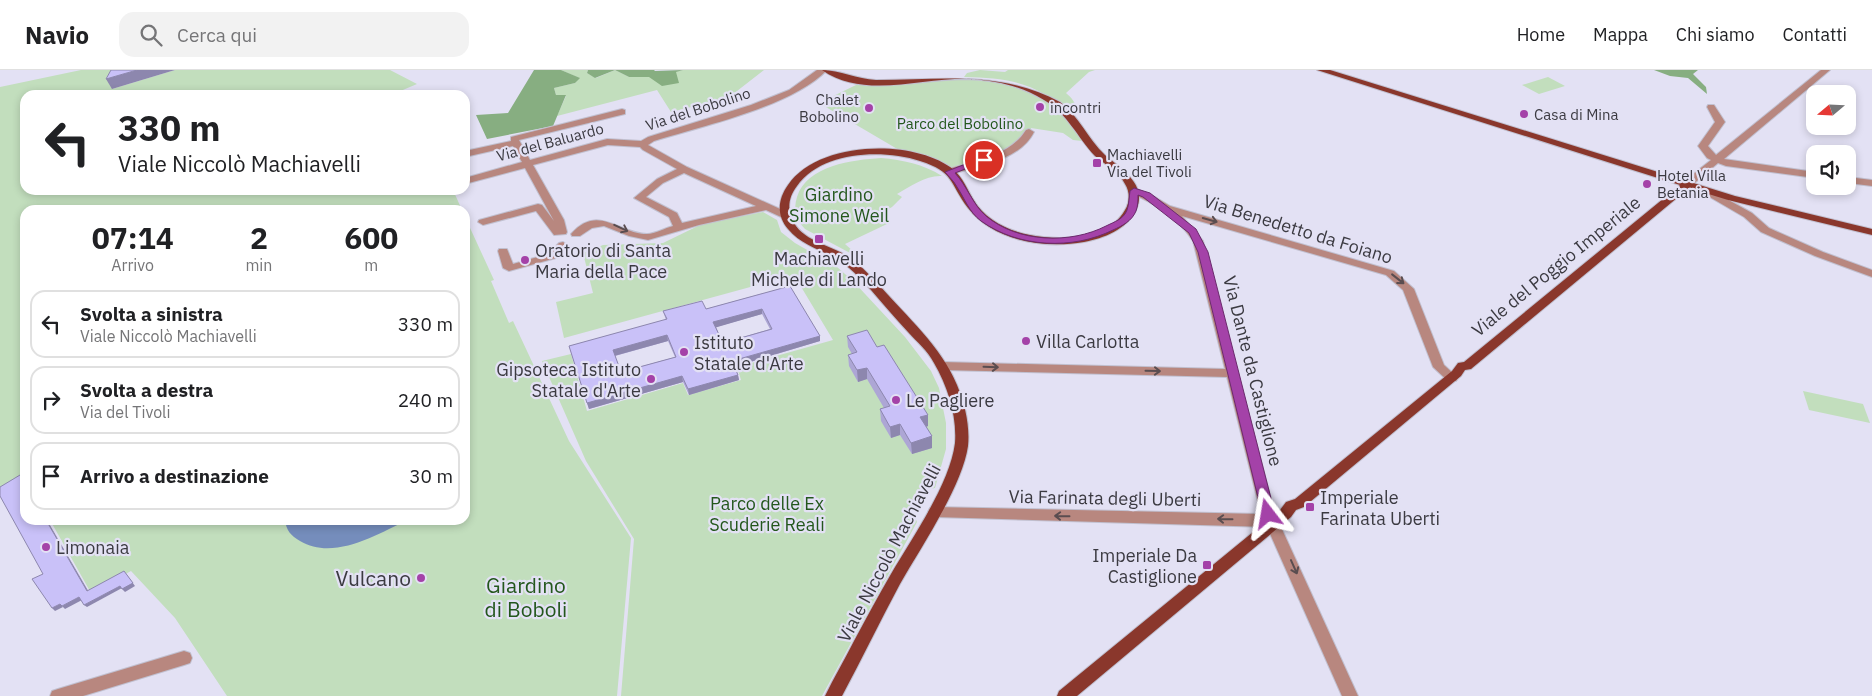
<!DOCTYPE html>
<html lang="it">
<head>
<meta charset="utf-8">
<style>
  body { margin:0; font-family:"IBM Plex Sans",sans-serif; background:#f2f2f2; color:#202124; height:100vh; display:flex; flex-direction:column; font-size:19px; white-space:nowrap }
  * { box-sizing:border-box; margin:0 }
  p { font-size:16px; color:#757577 }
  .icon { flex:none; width:28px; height:28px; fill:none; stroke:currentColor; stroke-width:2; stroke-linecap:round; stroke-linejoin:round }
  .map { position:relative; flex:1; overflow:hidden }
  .sheet { position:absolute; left:20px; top:135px; width:450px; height:320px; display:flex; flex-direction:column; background:#fff; border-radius:15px; box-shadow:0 2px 8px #0003 }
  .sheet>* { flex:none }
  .hud { position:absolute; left:20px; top:20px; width:450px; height:105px; border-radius:15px; box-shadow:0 2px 8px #0003; background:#fff; color:#202124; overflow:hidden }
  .needle { width:32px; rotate:251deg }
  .buttons { position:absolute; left:1806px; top:15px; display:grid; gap:10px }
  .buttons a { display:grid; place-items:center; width:50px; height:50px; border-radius:10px; background:#fff; box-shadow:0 2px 8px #0003; font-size:25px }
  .pin { position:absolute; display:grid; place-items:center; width:42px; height:42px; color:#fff; margin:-21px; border:2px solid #fff; border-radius:50%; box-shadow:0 1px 5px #0007 }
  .me { position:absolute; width:55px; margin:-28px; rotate:346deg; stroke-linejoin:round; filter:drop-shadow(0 0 4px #0008) }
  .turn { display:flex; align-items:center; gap:18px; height:105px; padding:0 15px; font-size:22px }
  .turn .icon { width:65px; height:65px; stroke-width:2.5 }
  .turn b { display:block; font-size:35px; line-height:42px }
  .eta { display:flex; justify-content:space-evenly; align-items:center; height:85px; text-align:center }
  .eta b { font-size:30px; font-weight:700; line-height:35px }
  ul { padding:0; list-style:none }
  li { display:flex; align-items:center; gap:15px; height:68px; margin:0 10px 8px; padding:0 5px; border:2px solid #e0e0e0; border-radius:15px }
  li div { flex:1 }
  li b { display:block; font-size:19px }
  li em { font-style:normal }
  header { display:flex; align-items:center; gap:30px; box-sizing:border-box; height:70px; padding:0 25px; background:#fff; border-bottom:1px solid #e0e0e0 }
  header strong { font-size:24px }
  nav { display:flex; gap:28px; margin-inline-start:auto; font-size:18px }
  .search { width:350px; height:45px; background:#f2f2f2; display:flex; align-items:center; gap:12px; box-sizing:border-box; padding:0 18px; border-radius:15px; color:#757577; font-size:19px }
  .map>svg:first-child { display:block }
  .green { fill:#c2debd }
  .forest { fill:#87ae81 }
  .water { fill:#758dbc }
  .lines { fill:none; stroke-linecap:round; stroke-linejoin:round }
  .minor-casing { stroke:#c1c0d0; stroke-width:2 }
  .major-casing { stroke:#c1c0d0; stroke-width:2 }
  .minor { fill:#b8877f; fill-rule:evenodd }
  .major { fill:#8a372c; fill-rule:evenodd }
  .wall { fill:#ada6d5; fill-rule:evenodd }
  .shaded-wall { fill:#8d87ae }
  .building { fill:#c9c1f8; stroke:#8d87ae; fill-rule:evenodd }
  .oneway { stroke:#5a4d50 }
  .route { fill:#a442a8; stroke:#6b2b6d }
  .poi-dot { fill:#a442a8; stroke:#e3e1f4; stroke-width:2 }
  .labels { text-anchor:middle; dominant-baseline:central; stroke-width:4.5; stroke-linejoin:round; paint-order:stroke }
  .far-poi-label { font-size:15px; fill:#3b3a41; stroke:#e3e1f4; text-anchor:start }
  .far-street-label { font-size:15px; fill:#3b3a41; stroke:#e3e1f4 }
  .far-park-label { font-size:15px; fill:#23571c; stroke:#e3e1f4 }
  .park-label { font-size:18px; fill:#23571c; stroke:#e3e1f4 }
  .street-label { font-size:18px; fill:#3b3a41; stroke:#e3e1f4 }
  .poi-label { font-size:18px; fill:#3b3a41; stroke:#e3e1f4; text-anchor:start }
  .near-poi-label { font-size:21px; fill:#3b3a41; stroke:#e3e1f4; text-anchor:end }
  .near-park-label { font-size:21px; fill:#23571c; stroke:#e3e1f4 }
</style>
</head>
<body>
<header>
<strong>Navio</strong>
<div class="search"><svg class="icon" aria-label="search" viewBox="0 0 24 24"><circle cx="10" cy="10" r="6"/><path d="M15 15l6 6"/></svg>Cerca qui</div>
<nav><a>Home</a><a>Mappa</a><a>Chi siamo</a><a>Contatti</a></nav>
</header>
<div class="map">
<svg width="1872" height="626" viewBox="0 0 1872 626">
  <rect width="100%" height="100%" fill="#e3e1f4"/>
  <!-- green -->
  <g class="green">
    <path d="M81,0H122L112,19L175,0H390L417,14L391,25H25V120H453L462,140H25V405L0,420V17Z"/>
    <path d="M561,0H588L587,3L596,8L615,0L629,7H649L683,0H764L728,28L671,42L657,20L557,46L566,26L556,25L554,18L575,13L579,8Z"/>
    <path d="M980,0L1005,2L1008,0H1095L1089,2L1066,23C1072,28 1076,33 1077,41L1073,47C1038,13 1011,8 964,7L967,3Z"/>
    <path d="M1548,7L1565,16L1539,24L1522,15Z"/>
    <path d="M944,9C1006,10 1047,12 1082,71L1073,70L1063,63L1031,58C1033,84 974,95 955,102L919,84L899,80L819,33L856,15Z"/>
    <path d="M881,88C903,90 923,94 942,106C926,105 911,116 897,124L902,127L892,137L876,146L887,154L845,174L854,182L852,184L805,159C796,150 793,140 797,127C807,95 853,90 881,88Z"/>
    <path d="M763,142L777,150L781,162L795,173L837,197L853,211L905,267L931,301L939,318L946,353V379L935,418C912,421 908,433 917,452L822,626H621L634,469L586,391L542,291L571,284L587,341L683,313L688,325L741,310L737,297L833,270L794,205L564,268L556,232L593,223L583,183L603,175L663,173L702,154Z"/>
    <path d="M465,147L494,210L491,211L509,253L513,251L569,371L631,468L617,626H227L175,548L131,501L91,523L50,450H465Z"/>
    <path d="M1803,321L1863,334L1870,353L1809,340Z"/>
  </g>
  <!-- forest -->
  <g class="forest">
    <path d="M534,0H561L580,8L575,13L554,18L556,25H566L553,56L487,69L476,45L508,43Z"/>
    <path d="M588,0H654L655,1L683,0L676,2L679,13L662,16L649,7H629L615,0L595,8L587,3Z"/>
    <path d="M1654,0H1698L1693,4L1706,17L1707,24L1688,8L1670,6Z"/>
  </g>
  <!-- water -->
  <path class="water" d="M285,450H329L340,452L355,450H407C377,465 333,491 300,471C291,466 286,460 285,450Z"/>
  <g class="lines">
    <!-- minor casing -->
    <g class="minor-casing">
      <g id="minor">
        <path d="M817,0H827C793,36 703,56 654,71L648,75L687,97L789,143L790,145L789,147H781L766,140L699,155L648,170L629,166L604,156L592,158L580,166H572L571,164C598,133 619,164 647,164C655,164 665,158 673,156L669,147L634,128L657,109L677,99L643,80L640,77L608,75L533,95L564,150L567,162L566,164L554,165L536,141L483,155L478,152L479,150L538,134L542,135L554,151L525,98L465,114V108L522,92L513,76L465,87V81L511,71V67L622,39L625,40V44L519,70L530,90L607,69L641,71L648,67L751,35L789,20ZM684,103L756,136L682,153L677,143L646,127L663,113Z"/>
        <path d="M1821,0H1830L1724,89L1815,102V108L1726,96L1718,93L1691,116H1683V112L1711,90L1707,88L1698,76L1715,52L1707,37L1708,35H1714L1725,52L1708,76L1716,85Z"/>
        <path d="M1029,59L1034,62C1020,90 981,95 953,104L950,105L945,102C950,97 959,96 967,94C989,87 1013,81 1026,60Z"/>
        <path d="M1848,107L1872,110V116L1848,113Z"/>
        <path d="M1705,117L1752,143L1769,158L1823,182L1872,200V207L1815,186L1761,162L1744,147L1701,122V118Z"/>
        <path d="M1134,118L1155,127L1170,136L1394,201L1414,219L1444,295L1458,308L1456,311H1448L1433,297L1403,220L1386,205L1182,146L1203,171L1275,444L1358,626H1342L1267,457L935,447L930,446L928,442L930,438L935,437L1261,444L1227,307L942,300L936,296L942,292L1225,299L1193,171C1179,149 1155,133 1130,123V119Z"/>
        <path d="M563,172L568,175L556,188L509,201L503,198L498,181L499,179H507L513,194L548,184L559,173Z"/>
        <path d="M184,581L190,583L192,588L190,593L184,595L83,626H50L52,621L58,619Z"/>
      </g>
    </g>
    <!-- major casing -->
    <g class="major-casing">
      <g id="major">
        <path d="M822,0C840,0 857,9 876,10C942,10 1000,0 1060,32C1079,46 1088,69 1105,85C1122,99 1148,115 1136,140C1126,160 1104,168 1084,172C1044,179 994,171 968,138C949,113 955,102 920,91C882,79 822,81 797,116C789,126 787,138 792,149C801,171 831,175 849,187C861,195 870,206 880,216C907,247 941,276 957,315C965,334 970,356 968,376C962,417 921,477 900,514C880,551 862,589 842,626H825C834,607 845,589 854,571C866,549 878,526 891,504C912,468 950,414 955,373C957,346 948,317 934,293C928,281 917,272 908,262C895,248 883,234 871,220C860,208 849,196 835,188C819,179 800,174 788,159C776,145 778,129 788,115C818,71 914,68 954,100C963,108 967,119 973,129C984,149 1008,161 1030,165C1059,171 1109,170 1125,140C1130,132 1130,122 1125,114C1119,101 1105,95 1095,86C1077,67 1068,44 1044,30C1021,16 998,11 971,9C924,7 864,30 822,0Z"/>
        <path d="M1317,0H1330L1735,126L1872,159V165L1728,130L1689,118L1471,299L1465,300L1461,306L1304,437L1296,440L1291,447L1077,626H1057L1059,621L1280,440L1286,432L1295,429L1452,301L1458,293L1464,292L1680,115Z"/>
      </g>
    </g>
    <!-- minor -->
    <use href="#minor" class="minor"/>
    <!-- major -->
    <use href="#major" class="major"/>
  </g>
  <!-- wall -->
  <g class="wall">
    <path d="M790,216L820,271L734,297L738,305L739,310L689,325L683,312L589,339L569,276L666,250L663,241L706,239ZM762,244L770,259L723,273L716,257ZM668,271L675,287L621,302L615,286Z"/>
    <path d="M847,266L877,277L928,345V356L926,357L932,366V378L912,384L900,365L891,368L881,351L880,339L884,338L867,309L858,312L849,296L848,285L852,284L848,277Z"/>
  </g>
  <!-- shaded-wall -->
  <g class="shaded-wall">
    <path d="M137,0H175L112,19L106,9Z"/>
    <path d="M762,239V244L714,258L713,252Z"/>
    <path d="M667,265L668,271L614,286L613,280Z"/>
    <path d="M820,266V271L733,297L732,291Z"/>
    <path d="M867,298V309L858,312L857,300Z"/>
    <path d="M738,305L739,310L689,325L688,319Z"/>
    <path d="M682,306L683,312L589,339L587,333Z"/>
    <path d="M928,345V356L920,359V347Z"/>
    <path d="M900,354V365L891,368L890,357Z"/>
    <path d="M932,366V378L912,384L911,373Z"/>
    <path d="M46,450H47L90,524L87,521Z"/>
    <path d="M124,501L135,516L125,522L122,519Z"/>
    <path d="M120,516L122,518L87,537L84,535Z"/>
    <path d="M79,527L82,530L65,539L62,536Z"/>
    <path d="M60,534L63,537L55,541L52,538Z"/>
  </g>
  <!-- building -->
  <g class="building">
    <path d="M111,0H137L106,9Z"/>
    <path d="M790,216L820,266L732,291L738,305L688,319L682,306L587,333L569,276L667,249L663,241L702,231L706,239ZM762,239L772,259L723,273L713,252ZM667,265L676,287L621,302L613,280Z"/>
    <path d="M867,260L877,277L884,275L928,345L920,347L932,366L911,373L900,354L890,357L880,339L890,336L867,298L857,300L848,285L857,282L847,266Z"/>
    <path d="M25,402V450H46L87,521L124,501L133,513L122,519L120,516L84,535L79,527L62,536L60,534L52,538L32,509L43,504L0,426V417Z"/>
  </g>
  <!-- one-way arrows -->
  <defs><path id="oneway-shaft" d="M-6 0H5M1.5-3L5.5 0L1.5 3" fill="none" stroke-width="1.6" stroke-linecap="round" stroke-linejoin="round" transform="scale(1.25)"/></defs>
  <g class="oneway">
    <use href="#oneway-shaft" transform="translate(1210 150) rotate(16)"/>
    <use href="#oneway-shaft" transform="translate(621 158) rotate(25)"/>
    <use href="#oneway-shaft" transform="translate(1398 209) rotate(38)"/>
    <use href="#oneway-shaft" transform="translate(991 297) rotate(2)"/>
    <use href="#oneway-shaft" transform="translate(1153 301) rotate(1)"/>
    <use href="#oneway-shaft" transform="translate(1062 446) rotate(-179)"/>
    <use href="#oneway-shaft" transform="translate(1225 449) rotate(-179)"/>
    <use href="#oneway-shaft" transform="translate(1294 497) rotate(66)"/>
  </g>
  <!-- route -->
  <path class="route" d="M981,88L988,90L955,103C967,116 973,135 986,146C1018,173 1071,174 1106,156C1114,152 1124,149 1127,140C1129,135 1129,127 1130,121L1134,118L1150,123L1196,159L1208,182L1275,444L1273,447H1264L1262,444L1198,182L1189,163L1143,127L1138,125C1138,130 1138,136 1136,141C1132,151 1122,156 1113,160C1073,180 1019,178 981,151C969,142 965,129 957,117C954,111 949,107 945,102Z"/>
  <!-- markers -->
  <g class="poi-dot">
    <circle cx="1040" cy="37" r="5"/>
    <circle cx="869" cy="38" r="5"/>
    <circle cx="1524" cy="44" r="5"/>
    <rect x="1092" y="88" width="10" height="10" rx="2.5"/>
    <circle cx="1647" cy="114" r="5"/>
    <rect x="814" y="164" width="10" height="10" rx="2.5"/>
    <circle cx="525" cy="190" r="5"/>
    <circle cx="1026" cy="271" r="5"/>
    <circle cx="684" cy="282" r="5"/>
    <circle cx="651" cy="309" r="5"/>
    <circle cx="896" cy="330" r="5"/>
    <rect x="1305" y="432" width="10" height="10" rx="2.5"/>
    <circle cx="46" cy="477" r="5"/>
    <rect x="1202" y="490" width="10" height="10" rx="2.5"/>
    <circle cx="421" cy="508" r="5"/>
  </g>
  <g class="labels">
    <!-- far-poi labels -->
    <g class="far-poi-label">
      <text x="859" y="29" text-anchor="end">Chalet<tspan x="859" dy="17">Bobolino</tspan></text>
      <text x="1050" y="37">incontri</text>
      <text x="1534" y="44">Casa di Mina</text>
      <text x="1107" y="84">Machiavelli<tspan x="1107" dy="17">Via del Tivoli</tspan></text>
      <text x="1657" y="105">Hotel Villa<tspan x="1657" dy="17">Betania</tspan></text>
    </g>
    <!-- far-street labels -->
    <g class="far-street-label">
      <text transform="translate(698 39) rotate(-18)">Via del Bobolino</text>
      <text transform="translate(550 72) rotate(-15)">Via del Baluardo</text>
    </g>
    <!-- far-park labels -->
    <g class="far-park-label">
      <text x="960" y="53">Parco del Bobolino</text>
    </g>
    <!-- park labels -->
    <g class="park-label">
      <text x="839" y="124">Giardino<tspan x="839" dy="21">Simone Weil</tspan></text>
      <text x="767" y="433">Parco delle Ex<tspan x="767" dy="21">Scuderie Reali</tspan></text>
    </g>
    <!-- street labels -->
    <g class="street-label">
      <text transform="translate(1298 159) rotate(17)">Via Benedetto da Foiano</text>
      <text transform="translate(1556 196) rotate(-39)">Viale del Poggio Imperiale</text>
      <text transform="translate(1253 301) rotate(76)">Via Dante da Castiglione</text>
      <text transform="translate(1105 428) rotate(1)">Via Farinata degli Uberti</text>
      <text transform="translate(889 483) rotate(-62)">Viale Niccolò Machiavelli</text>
    </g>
    <!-- poi labels -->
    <g class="poi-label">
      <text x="535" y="180">Oratorio di Santa<tspan x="535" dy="21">Maria della Pace</tspan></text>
      <text x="819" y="188" text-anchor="middle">Machiavelli<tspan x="819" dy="21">Michele di Lando</tspan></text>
      <text x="1036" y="271">Villa Carlotta</text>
      <text x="694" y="272">Istituto<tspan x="694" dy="21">Statale d'Arte</tspan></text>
      <text x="641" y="299" text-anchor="end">Gipsoteca Istituto<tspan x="641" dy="21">Statale d'Arte</tspan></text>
      <text x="906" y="330">Le Pagliere</text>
      <text x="1320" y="427">Imperiale<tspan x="1320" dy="21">Farinata Uberti</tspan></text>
      <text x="56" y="477">Limonaia</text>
      <text x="1197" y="485" text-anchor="end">Imperiale Da<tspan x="1197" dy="21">Castiglione</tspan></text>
    </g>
    <!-- near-poi labels -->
    <g class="near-poi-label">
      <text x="411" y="508">Vulcano</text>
    </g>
    <!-- near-park labels -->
    <g class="near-park-label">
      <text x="526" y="515">Giardino<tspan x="526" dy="24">di Boboli</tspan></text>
    </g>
  </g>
</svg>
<div class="buttons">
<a><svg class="needle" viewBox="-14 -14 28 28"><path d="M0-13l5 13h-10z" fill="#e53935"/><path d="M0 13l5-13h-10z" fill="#757577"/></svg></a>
<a><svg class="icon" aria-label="sound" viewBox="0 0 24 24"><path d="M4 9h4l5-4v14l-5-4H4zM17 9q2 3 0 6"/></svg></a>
</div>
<div class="pin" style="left:984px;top:90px;background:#d93025"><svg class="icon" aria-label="arrive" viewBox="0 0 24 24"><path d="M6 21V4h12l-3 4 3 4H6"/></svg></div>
<svg class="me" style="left:1268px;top:444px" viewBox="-20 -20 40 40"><path d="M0-17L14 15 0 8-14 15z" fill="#a442a8" stroke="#fff" stroke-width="4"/></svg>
<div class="hud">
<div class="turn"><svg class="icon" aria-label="left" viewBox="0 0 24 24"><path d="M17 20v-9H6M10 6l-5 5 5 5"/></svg><div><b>330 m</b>Viale Niccolò Machiavelli</div></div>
</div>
<section class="sheet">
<div class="eta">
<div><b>07:14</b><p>Arrivo</p></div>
<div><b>2</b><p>min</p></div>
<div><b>600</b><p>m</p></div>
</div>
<ul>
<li><svg class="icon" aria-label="left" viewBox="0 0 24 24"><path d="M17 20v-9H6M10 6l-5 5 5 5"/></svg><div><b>Svolta a sinistra</b><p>Viale Niccolò Machiavelli</p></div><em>330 m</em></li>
<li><svg class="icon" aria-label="right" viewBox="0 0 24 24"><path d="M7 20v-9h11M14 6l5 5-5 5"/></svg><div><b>Svolta a destra</b><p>Via del Tivoli</p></div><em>240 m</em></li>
<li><svg class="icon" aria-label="arrive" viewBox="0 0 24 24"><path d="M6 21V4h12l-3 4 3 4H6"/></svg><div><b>Arrivo a destinazione</b></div><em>30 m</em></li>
</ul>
</section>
</div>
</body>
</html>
